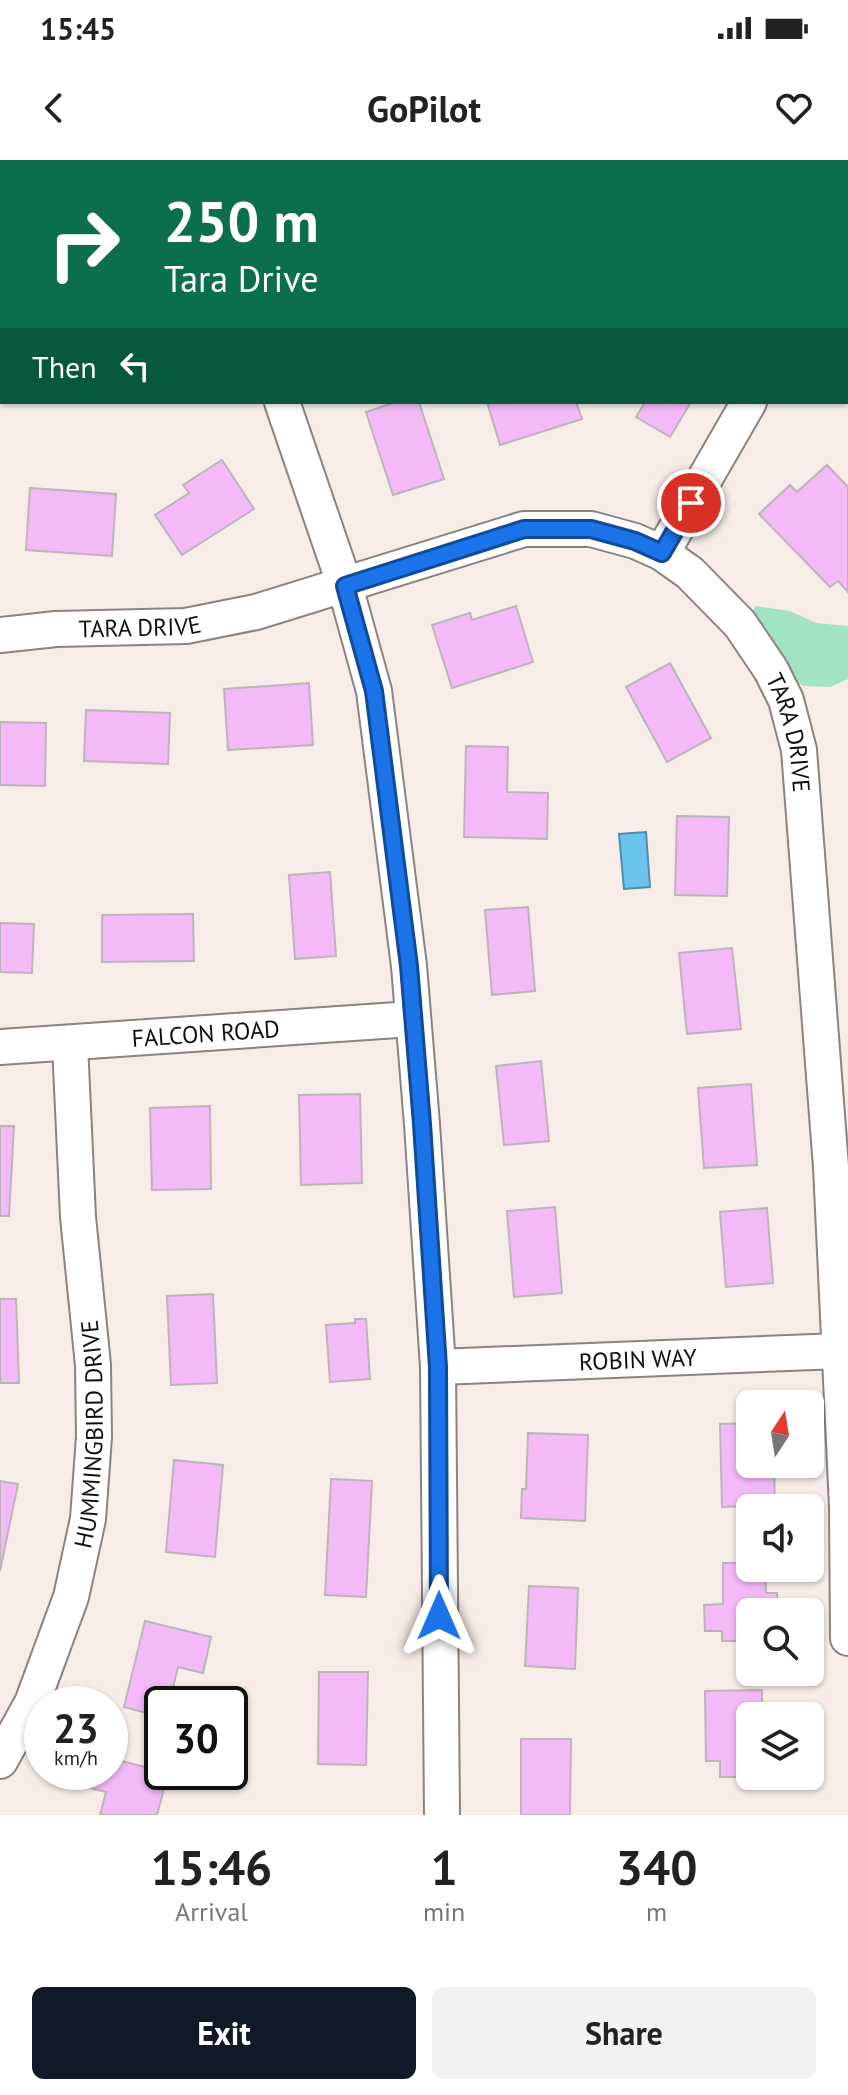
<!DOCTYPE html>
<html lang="en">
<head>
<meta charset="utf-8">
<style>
  body { margin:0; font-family:"PT Sans",sans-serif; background:#f2f2f2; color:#222; height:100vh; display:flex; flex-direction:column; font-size:30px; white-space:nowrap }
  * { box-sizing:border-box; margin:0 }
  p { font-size:26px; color:#767676 }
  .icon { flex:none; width:44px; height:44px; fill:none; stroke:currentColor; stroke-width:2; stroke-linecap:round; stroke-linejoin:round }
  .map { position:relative; height:1655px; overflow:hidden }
  .drawer { display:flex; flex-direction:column; background:#fff; flex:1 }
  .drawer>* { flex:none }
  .banner { position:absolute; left:0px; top:0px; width:848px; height:244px; box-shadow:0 2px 6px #0004; background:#0b6e4f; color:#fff; overflow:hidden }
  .needle { width:52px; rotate:12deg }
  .fabs { position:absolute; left:736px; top:1230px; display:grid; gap:16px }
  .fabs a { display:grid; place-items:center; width:88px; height:88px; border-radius:12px; background:#fff; box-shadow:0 2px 6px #0004; font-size:40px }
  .speed { position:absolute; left:24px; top:1526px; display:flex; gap:16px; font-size:40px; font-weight:700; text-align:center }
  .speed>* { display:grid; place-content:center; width:104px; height:104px; border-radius:50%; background:#fff; box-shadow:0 2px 6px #0004; line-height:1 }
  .speed small { font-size:20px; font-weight:400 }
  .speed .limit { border:4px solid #111; border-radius:12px; background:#fff; color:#111 }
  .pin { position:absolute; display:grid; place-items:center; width:68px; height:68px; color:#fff; margin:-34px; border:4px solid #fff; border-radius:50%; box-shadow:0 2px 8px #0007 }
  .me { position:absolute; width:88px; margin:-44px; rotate:0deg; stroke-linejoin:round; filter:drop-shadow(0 0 6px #0008) }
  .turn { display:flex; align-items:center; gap:28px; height:168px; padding:0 32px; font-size:36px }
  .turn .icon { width:104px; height:104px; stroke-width:2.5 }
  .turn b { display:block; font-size:56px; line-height:68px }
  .then { display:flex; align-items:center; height:76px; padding:0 32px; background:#0003; gap:16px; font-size:30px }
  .eta { display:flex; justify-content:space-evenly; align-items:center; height:136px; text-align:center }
  .eta b { font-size:48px; font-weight:800; line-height:56px }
  .primary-button { display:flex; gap:16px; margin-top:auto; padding:16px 32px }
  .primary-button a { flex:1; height:92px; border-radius:12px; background:#111827; color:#fff; font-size:32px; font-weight:800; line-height:92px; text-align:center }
  .primary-button a+a { background:#f2f2f2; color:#222 }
  .status { display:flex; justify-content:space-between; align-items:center; height:56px; padding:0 40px; background:#fff; direction:ltr }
  .status svg { height:22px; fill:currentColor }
  header { display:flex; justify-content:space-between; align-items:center; height:104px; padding:0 32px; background:#fff; font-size:36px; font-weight:800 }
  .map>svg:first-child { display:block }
  .green { fill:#a2e3c2 }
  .water { fill:#6ac4ed; stroke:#4f8daa; stroke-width:2 }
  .building { fill:#f4baf8; stroke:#bbb4bb; stroke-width:2 }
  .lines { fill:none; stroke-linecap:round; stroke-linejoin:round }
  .minor-casing { stroke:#8c827e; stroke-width:38 }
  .minor { stroke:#fff; stroke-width:34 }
  .route-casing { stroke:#114b97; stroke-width:20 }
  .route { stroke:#1a73e8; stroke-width:14 }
  .labels { text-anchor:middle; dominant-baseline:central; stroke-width:7; stroke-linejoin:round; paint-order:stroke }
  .street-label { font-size:24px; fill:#110e0c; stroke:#fff }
</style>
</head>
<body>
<div class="status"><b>15:45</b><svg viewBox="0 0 49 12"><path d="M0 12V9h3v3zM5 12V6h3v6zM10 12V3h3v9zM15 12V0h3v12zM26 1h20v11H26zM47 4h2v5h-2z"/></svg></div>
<header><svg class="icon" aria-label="back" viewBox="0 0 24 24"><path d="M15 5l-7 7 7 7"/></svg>GoPilot<svg class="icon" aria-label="heart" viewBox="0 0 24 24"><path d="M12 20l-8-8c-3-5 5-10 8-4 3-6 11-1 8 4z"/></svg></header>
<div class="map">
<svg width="848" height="1655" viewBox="0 0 848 1655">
  <rect width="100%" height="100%" fill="#f7ece8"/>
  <!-- green -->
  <path class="green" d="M756,446L790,451L816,463L848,466V519L830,527L803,526L771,503L749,456Z"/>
  <!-- water -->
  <path class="water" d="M646,672L650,727L624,729L619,674Z"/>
  <!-- building -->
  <g class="building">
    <path d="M396,242H419L444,319L393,335L366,252Z"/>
    <path d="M487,242H576L582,259L500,285Z"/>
    <path d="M645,242H691L670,277L636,257Z"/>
    <path d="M222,300L254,349L182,395L155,355L189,333L183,325Z"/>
    <path d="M827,305L848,327V432L838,421L830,427L759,354L790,325L797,332Z"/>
    <path d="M30,328L116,334L112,396L26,390Z"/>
    <path d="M516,446L533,502L452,528L432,465L470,453L472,460Z"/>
    <path d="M670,503L711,578L667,602L626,527Z"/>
    <path d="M309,523L313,585L228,590L224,529Z"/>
    <path d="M86,550L170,553L168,604L84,601Z"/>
    <path d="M0,562L46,563L45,626L0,625Z"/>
    <path d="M466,586L508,587L507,632L548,633L547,679L464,677Z"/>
    <path d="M677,656L729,657L727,736L675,735Z"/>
    <path d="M330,712L336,796L295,799L289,715Z"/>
    <path d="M528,747L535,831L492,835L485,750Z"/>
    <path d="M193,754L194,801L102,802V755Z"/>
    <path d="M0,763L34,764L32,813L0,812Z"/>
    <path d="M732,788L741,869L687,874L679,793Z"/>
    <path d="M541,901L549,981L504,985L496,906Z"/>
    <path d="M751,924L757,1005L704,1008L698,928Z"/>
    <path d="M360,934L362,1023L301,1025L299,935Z"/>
    <path d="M210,946L211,1029L152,1030L150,948Z"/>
    <path d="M0,966H14L9,1056H0Z"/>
    <path d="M555,1047L562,1133L514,1137L507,1051Z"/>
    <path d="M767,1048L773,1123L726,1127L720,1052Z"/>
    <path d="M213,1134L217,1223L171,1225L167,1136Z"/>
    <path d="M0,1139H16L19,1223H0Z"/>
    <path d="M355,1159H366L370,1219L330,1222L326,1165L355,1163Z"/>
    <path d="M750,1263V1304H774L775,1345L722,1347L720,1264Z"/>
    <path d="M528,1273L588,1275L585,1361L521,1358L522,1329H526Z"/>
    <path d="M174,1300L223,1305L215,1397L166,1392Z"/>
    <path d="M331,1319L372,1321L366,1437L325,1435Z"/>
    <path d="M0,1321L18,1324L0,1411Z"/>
    <path d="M723,1403H750V1408H765L766,1433H777V1449L771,1452H750V1481H722V1471H705L704,1445L723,1444Z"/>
    <path d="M529,1426L578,1428L575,1509L525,1506Z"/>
    <path d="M145,1461L211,1477L203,1513L178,1507L169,1544H162V1557L124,1547Z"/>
    <path d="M319,1512H368L366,1605L318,1604Z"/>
    <path d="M762,1530V1556H750V1616L763,1617H720V1601H706L705,1531Z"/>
    <path d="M521,1579H571L570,1655H521Z"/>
    <path d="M110,1598L168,1613L157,1655H100L106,1632L87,1627L91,1612H110Z"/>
  </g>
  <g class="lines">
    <!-- minor casing -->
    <g class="minor-casing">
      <g id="minor">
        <path d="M152,0L154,2"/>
        <path d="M846,72L848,68"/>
        <path d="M282,242L345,426L374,531L409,806L422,964L438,1207L442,1655"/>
        <path d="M662,393L749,242"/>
        <path id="s1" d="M0,475L56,469L186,466L256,452L524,369H591L635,381L662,393L690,413L740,464L771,510L786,540L799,590L831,1007L847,1347L848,1478"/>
        <path id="s2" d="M0,887L412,859"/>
        <path id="s3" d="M438,1207L840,1191"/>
        <path id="s4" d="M0,1601L32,1543L71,1437L88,1359L94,1277L93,1205L78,1057L70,884"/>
      </g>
    </g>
    <!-- minor -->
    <use href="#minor" class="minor"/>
  </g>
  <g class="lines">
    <!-- route casing -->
    <g class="route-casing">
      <path id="route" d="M439,1456L438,1207L422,964L409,806L374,531L345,426L524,369H591L635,381L662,393L691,343"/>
    </g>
    <!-- route -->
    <use href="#route" class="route"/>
  </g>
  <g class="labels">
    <!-- street labels -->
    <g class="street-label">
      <text stroke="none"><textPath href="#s1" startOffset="140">TARA DRIVE</textPath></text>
      <text stroke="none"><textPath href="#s1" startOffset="908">TARA DRIVE</textPath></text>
      <text stroke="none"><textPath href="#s2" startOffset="206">FALCON ROAD</textPath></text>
      <text stroke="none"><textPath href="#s3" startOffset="200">ROBIN WAY</textPath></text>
      <text stroke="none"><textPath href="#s4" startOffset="344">HUMMINGBIRD DRIVE</textPath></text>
    </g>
  </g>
</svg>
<div class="fabs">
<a><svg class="needle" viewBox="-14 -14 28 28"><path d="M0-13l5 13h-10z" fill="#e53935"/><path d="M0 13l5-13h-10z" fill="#767676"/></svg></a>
<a><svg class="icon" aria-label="sound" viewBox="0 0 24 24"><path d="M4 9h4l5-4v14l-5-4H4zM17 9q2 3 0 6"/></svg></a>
<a><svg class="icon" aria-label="search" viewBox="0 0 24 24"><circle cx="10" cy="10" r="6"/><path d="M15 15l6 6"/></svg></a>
<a><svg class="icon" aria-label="layers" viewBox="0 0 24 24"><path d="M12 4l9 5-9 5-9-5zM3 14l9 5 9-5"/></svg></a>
</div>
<div class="speed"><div>23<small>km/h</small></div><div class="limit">30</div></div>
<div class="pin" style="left:691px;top:343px;background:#d93025"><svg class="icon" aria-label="arrive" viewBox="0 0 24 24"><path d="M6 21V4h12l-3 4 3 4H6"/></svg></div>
<svg class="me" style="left:439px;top:1456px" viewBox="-20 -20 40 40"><path d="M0-17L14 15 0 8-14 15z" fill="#1a73e8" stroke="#fff" stroke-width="4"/></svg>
<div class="banner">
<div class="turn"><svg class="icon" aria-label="right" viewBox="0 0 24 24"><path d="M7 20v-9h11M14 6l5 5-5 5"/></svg><div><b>250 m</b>Tara Drive</div></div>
<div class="then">Then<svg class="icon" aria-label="left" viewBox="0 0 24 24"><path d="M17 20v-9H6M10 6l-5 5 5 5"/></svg></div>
</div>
</div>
<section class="drawer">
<div class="eta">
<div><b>15:46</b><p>Arrival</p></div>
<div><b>1</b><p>min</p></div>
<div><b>340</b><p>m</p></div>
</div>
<div class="primary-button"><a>Exit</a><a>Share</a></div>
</section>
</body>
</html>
